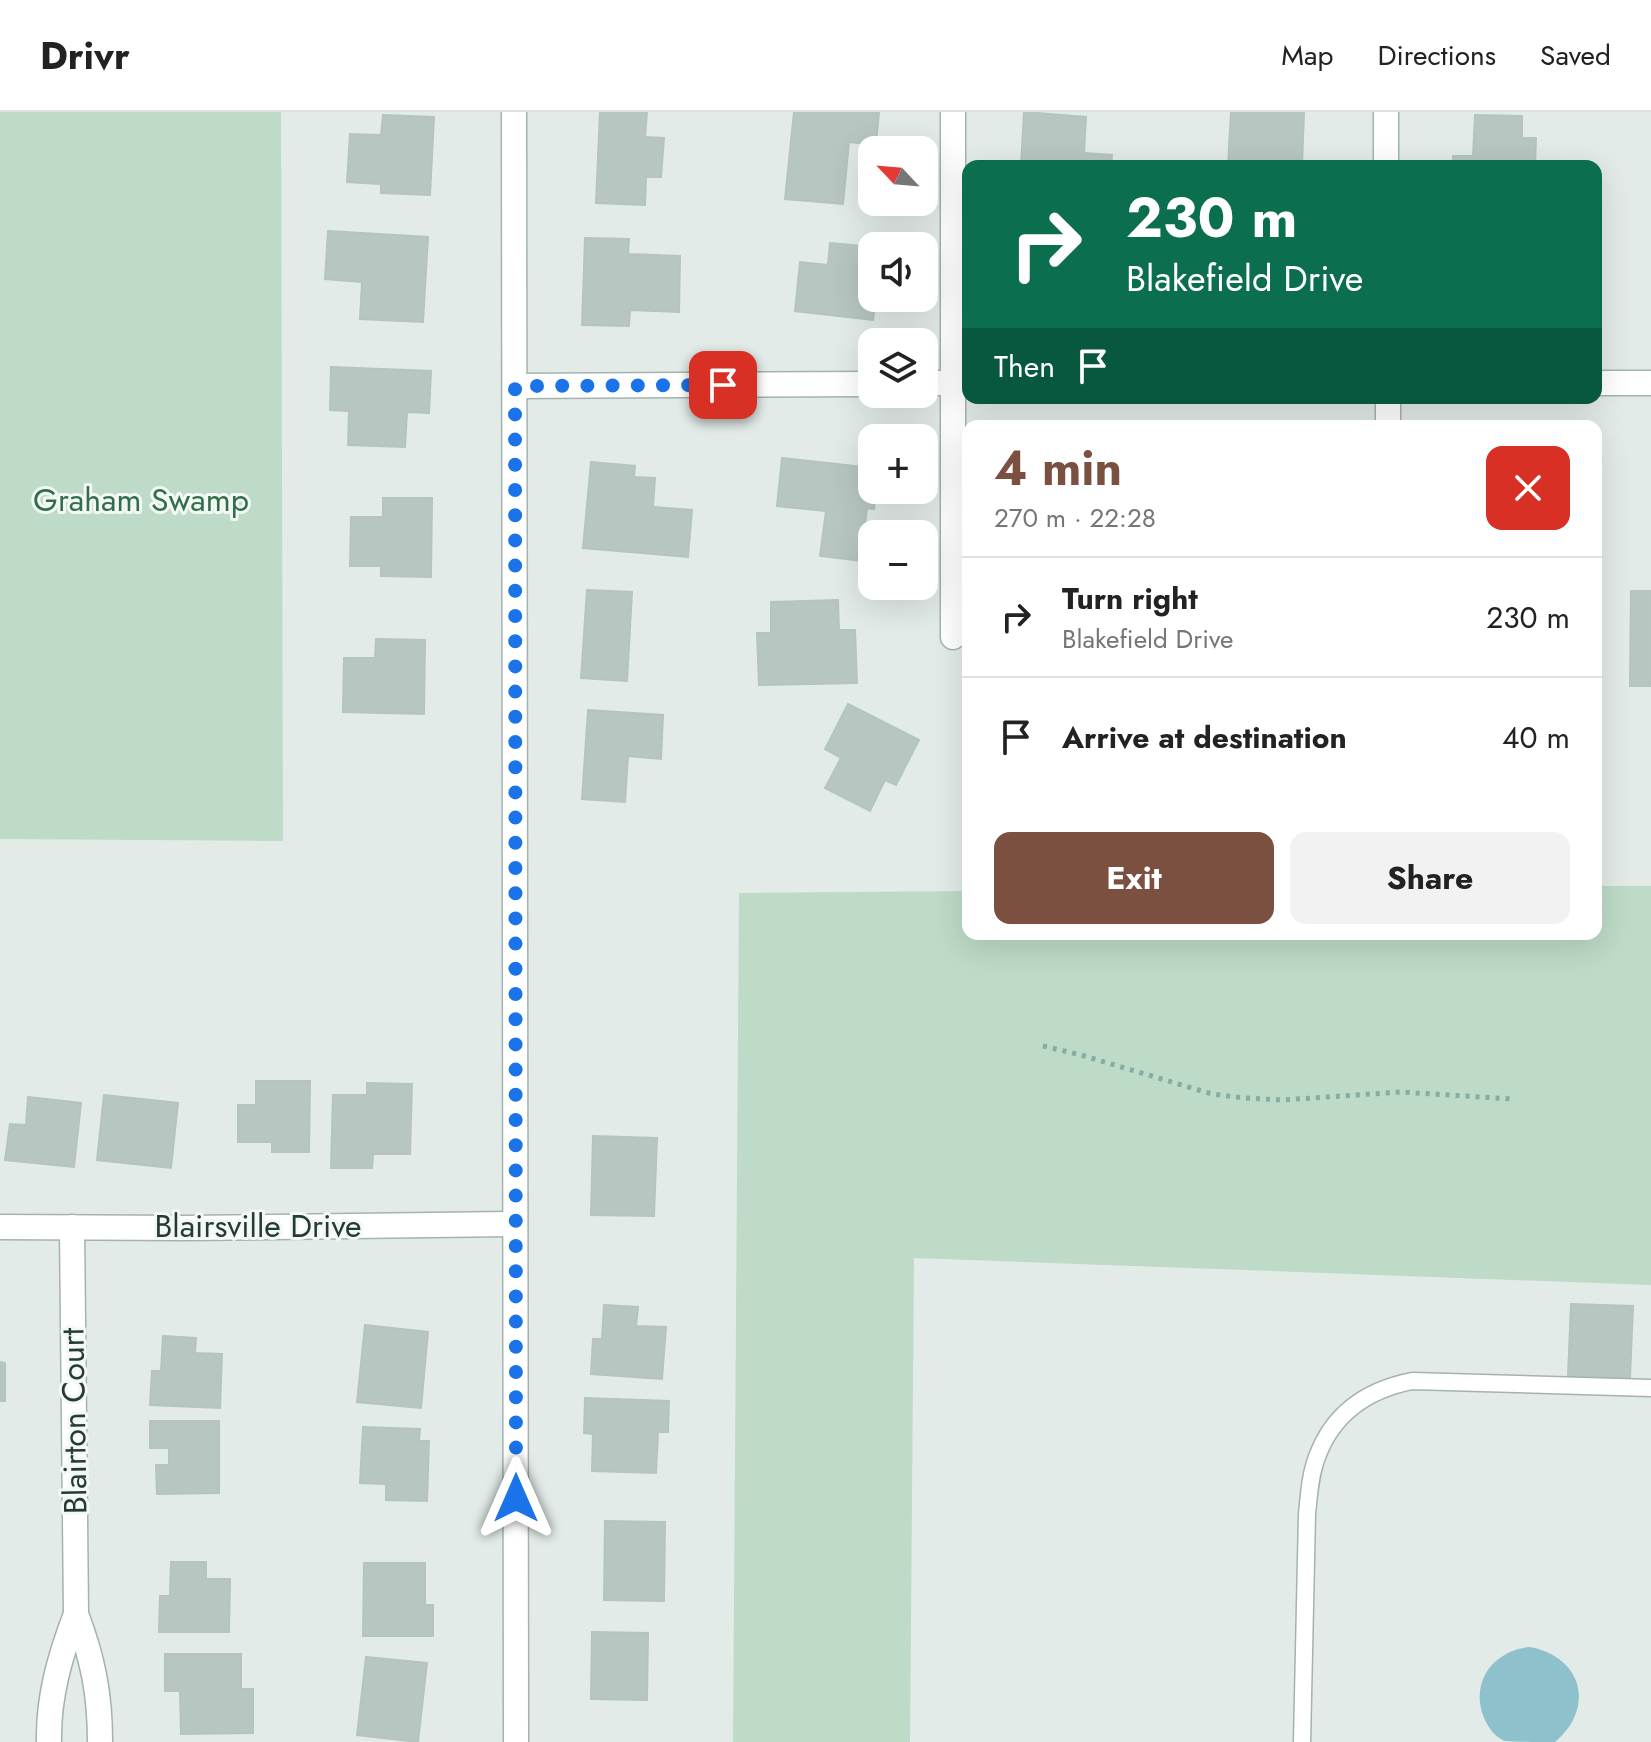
<!DOCTYPE html>
<html lang="en">
<head>
<meta charset="utf-8">
<style>
  body { margin:0; font-family:Jost,sans-serif; background:#f2f2f2; color:#222; height:100vh; display:flex; flex-direction:column; font-size:30px; white-space:nowrap }
  * { box-sizing:border-box; margin:0 }
  p { font-size:26px; color:#767676 }
  .icon { flex:none; width:44px; height:44px; fill:none; stroke:currentColor; stroke-width:2; stroke-linecap:round; stroke-linejoin:round }
  .map { position:relative; flex:1; overflow:hidden }
  .panel { position:absolute; left:962px; top:308px; width:640px; height:520px; display:flex; flex-direction:column; background:#fff; border-radius:16px; box-shadow:0 8px 32px #0002 }
  .panel>* { flex:none }
  .guide { position:absolute; left:962px; top:48px; width:640px; height:244px; border-radius:16px; box-shadow:0 8px 32px #0002; background:#0b6e4f; color:#fff; overflow:hidden }
  .needle { width:52px; rotate:296deg }
  .controls { position:absolute; left:858px; top:24px; display:grid; gap:16px }
  .controls a { display:grid; place-items:center; width:80px; height:80px; border-radius:16px; background:#fff; box-shadow:0 8px 32px #0002; font-size:40px }
  .pin { position:absolute; display:grid; place-items:center; width:68px; height:68px; color:#fff; margin:-34px; border-radius:16px; box-shadow:0 4px 12px #0006 }
  .me { position:absolute; width:88px; margin:-44px; rotate:0deg; stroke-linejoin:round; filter:drop-shadow(0 0 6px #0008) }
  .turn { display:flex; align-items:center; gap:28px; height:168px; padding:0 32px; font-size:36px }
  .turn .icon { width:104px; height:104px; stroke-width:2.5 }
  .turn b { display:block; font-size:56px; line-height:68px }
  .then { display:flex; align-items:center; height:76px; padding:0 32px; background:#0003; gap:16px; font-size:30px }
  .round { display:grid; place-items:center; flex:none; width:84px; height:84px; border-radius:16px; background:#f2f2f2 }
  .headline { display:flex; align-items:center; justify-content:space-between; height:136px; padding:0 32px }
  h1 { font-size:48px; font-weight:700; line-height:60px; color:#7b5040 }
  .cta { display:flex; gap:16px; margin-top:auto; padding:16px 32px }
  .cta a { flex:1; height:92px; border-radius:16px; background:#7b5040; color:#fff; font-size:32px; font-weight:700; line-height:92px; text-align:center }
  .cta a+a { background:#f2f2f2; color:#222 }
  ul { padding:0; list-style:none }
  li { display:flex; align-items:center; gap:24px; height:120px; padding:0 32px; border-top:2px solid #e0e0e0 }
  li div { flex:1 }
  li b { display:block; font-size:30px }
  li em { font-style:normal }
  header { display:flex; align-items:center; gap:48px; box-sizing:border-box; height:112px; padding:0 40px; background:#fff; border-bottom:2px solid #e0e0e0 }
  header strong { font-size:38px }
  nav { display:flex; gap:44px; margin-inline-start:auto; font-size:28px }
  .map>svg:first-child { display:block }
  .green { fill:#bddbc6 }
  .water { fill:#8ec1cc }
  .building { fill:#b8c6c1; stroke:#b5c4bf; stroke-width:2 }
  .lines { fill:none; stroke-linecap:round; stroke-linejoin:round }
  .service-casing { stroke:#a5b3af; stroke-width:19 }
  .minor-casing { stroke:#a5b3af; stroke-width:27 }
  .path { stroke:#85ada1; stroke-width:5; stroke-dasharray:4 6; stroke-linecap:butt }
  .service { stroke:#fff; stroke-width:16 }
  .minor { stroke:#fff; stroke-width:24 }
  .route { stroke:#1a73e8; stroke-width:14; stroke-dasharray:0 25.2 }
  .labels { text-anchor:middle; dominant-baseline:central; stroke-width:6; stroke-linejoin:round; paint-order:stroke }
  .park-label { font-size:32px; fill:#316f4a; stroke:#f3f8f5 }
  .street-label { font-size:32px; fill:#243b35; stroke:#f3f8f5 }
</style>
</head>
<body>
<header>
<strong>Drivr</strong>
<nav><a>Map</a><a>Directions</a><a>Saved</a></nav>
</header>
<div class="map">
<svg width="1651" height="1630" viewBox="0 0 1651 1630">
  <rect width="100%" height="100%" fill="#e2ebe8"/>
  <!-- green -->
  <g class="green">
    <path d="M0,0H281L283,729L0,727Z"/>
    <path d="M1596,774H1651V1173L914,1146L910,1630H733L739,781L968,779V822H1596Z"/>
  </g>
  <!-- water -->
  <path class="water" d="M1530,1535C1582,1545 1596,1595 1555,1630C1542,1630 1517,1630 1505,1629C1497,1626 1491,1619 1487,1612C1467,1575 1490,1539 1530,1535Z"/>
  <!-- building -->
  <g class="building">
    <path d="M600,0H647L645,25L664,26L661,65H646L645,93L596,91Z"/>
    <path d="M794,0H879L876,33L849,30L843,92L785,87Z"/>
    <path d="M1024,0L1086,5L1084,41L1112,43L1111,54H1021Z"/>
    <path d="M1231,0H1304L1302,54H1228Z"/>
    <path d="M383,3L434,5L430,83L381,81V72L347,70L350,22L381,23Z"/>
    <path d="M1475,3L1522,4V26H1536L1535,54H1453V44H1473Z"/>
    <path d="M328,119L428,125L423,210L360,207L362,170L325,167Z"/>
    <path d="M585,126L629,127L628,142L680,144L679,200L630,198L629,214L582,213Z"/>
    <path d="M830,131L872,135V186H876L873,208L795,199L800,150L828,153Z"/>
    <path d="M331,255L431,259L429,301L407,300L405,335L348,333L349,299L330,298Z"/>
    <path d="M782,346L872,356V378H876L874,397L867,396L861,449L820,444L826,399L777,394Z"/>
    <path d="M591,350L635,354L634,365L655,366L653,395L692,398L688,445L583,436Z"/>
    <path d="M383,386H432L431,465L381,464V454H350L351,405H383Z"/>
    <path d="M587,478L632,480L627,569L581,566Z"/>
    <path d="M1631,479H1651V574H1630Z"/>
    <path d="M838,488L839,518H855L857,571L759,573L757,521H771V490Z"/>
    <path d="M376,527L425,528L424,602L343,600L344,546H375Z"/>
    <path d="M848,592L919,628L896,673L885,668L870,699L825,676L841,646L825,637Z"/>
    <path d="M588,598L663,603L661,647L628,644L625,690L582,687Z"/>
    <path d="M256,969H310L309,1040H272V1030H238V993H256Z"/>
    <path d="M367,971L412,972L410,1042H373L372,1056H331L333,983H367Z"/>
    <path d="M104,983L178,991L171,1056L97,1048Z"/>
    <path d="M28,985L81,991L74,1055L5,1048L10,1012L26,1013Z"/>
    <path d="M593,1024L657,1026L654,1104L591,1103Z"/>
    <path d="M1571,1192L1633,1194L1630,1266L1568,1264Z"/>
    <path d="M604,1193L638,1195L636,1214L666,1215L662,1267L591,1262L593,1227H602Z"/>
    <path d="M365,1213L428,1220L421,1296L357,1290Z"/>
    <path d="M163,1224L196,1226L195,1241L222,1242L220,1296L150,1293L152,1259H161Z"/>
    <path d="M0,1250L5,1251V1289H0Z"/>
    <path d="M585,1286L669,1289L668,1320H658L656,1361L592,1359L593,1322L584,1321Z"/>
    <path d="M150,1309H219V1381L157,1382L156,1353H169V1336H150Z"/>
    <path d="M363,1315L420,1317L419,1329H429L427,1389L386,1388V1372L360,1371Z"/>
    <path d="M605,1409L665,1410L664,1489L604,1488Z"/>
    <path d="M171,1450H206V1467H230L229,1520H159L160,1484H170Z"/>
    <path d="M364,1451H425V1493H433V1524H363Z"/>
    <path d="M592,1520L648,1521L647,1588L591,1587Z"/>
    <path d="M165,1542H241V1577H253V1621L181,1622L180,1579H165Z"/>
    <path d="M366,1545L427,1551L418,1630L357,1623Z"/>
  </g>
  <g class="lines">
    <!-- service casing -->
    <g class="service-casing">
      <path id="service" d="M1302,1630L1307,1402C1309,1383 1310,1363 1317,1345C1333,1301 1367,1278 1412,1269L1651,1276"/>
    </g>
    <!-- minor casing -->
    <g class="minor-casing">
      <g id="minor">
        <path d="M514,0L516,1630"/>
        <path d="M1386,0V54"/>
        <path d="M924,271H968"/>
        <path d="M1596,271H1651"/>
        <path d="M515,274L872,272"/>
        <path d="M1388,286V314"/>
        <path d="M953,525V0"/>
        <path d="M0,1115L185,1116L515,1112"/>
        <path d="M72,1115L76,1502"/>
        <path d="M49,1630C48,1585 60,1544 76,1502C93,1547 100,1582 100,1630"/>
      </g>
    </g>
    <!-- path -->
    <path class="path" d="M1043,934L1081,943L1212,982L1244,986L1283,988L1400,980L1513,987"/>
    <!-- service -->
    <use href="#service" class="service"/>
    <!-- minor -->
    <use href="#minor" class="minor"/>
  </g>
  <g class="lines">
    <!-- route -->
    <path class="route" d="M516,1386L515,274L723,273"/>
  </g>
  <g class="labels">
    <!-- park labels -->
    <g class="park-label">
      <text x="141" y="388">Graham Swamp</text>
    </g>
    <!-- street labels -->
    <g class="street-label">
      <text x="258" y="1114">Blairsville Drive</text>
      <text transform="translate(74 1309) rotate(-91)">Blairton Court</text>
    </g>
  </g>
</svg>
<div class="controls">
<a><svg class="needle" viewBox="-14 -14 28 28"><path d="M0-13l5 13h-10z" fill="#e53935"/><path d="M0 13l5-13h-10z" fill="#767676"/></svg></a>
<a><svg class="icon" aria-label="sound" viewBox="0 0 24 24"><path d="M4 9h4l5-4v14l-5-4H4zM17 9q2 3 0 6"/></svg></a>
<a><svg class="icon" aria-label="layers" viewBox="0 0 24 24"><path d="M12 4l9 5-9 5-9-5zM3 14l9 5 9-5"/></svg></a>
<a>+</a>
<a>−</a>
</div>
<div class="pin" style="left:723px;top:273px;background:#d93025"><svg class="icon" aria-label="arrive" viewBox="0 0 24 24"><path d="M6 21V4h12l-3 4 3 4H6"/></svg></div>
<svg class="me" style="left:516px;top:1386px" viewBox="-20 -20 40 40"><path d="M0-17L14 15 0 8-14 15z" fill="#1a73e8" stroke="#fff" stroke-width="4"/></svg>
<div class="guide">
<div class="turn"><svg class="icon" aria-label="right" viewBox="0 0 24 24"><path d="M7 20v-9h11M14 6l5 5-5 5"/></svg><div><b>230 m</b>Blakefield Drive</div></div>
<div class="then">Then<svg class="icon" aria-label="arrive" viewBox="0 0 24 24"><path d="M6 21V4h12l-3 4 3 4H6"/></svg></div>
</div>
<section class="panel">
<div class="headline"><div><h1>4 min</h1><p>270 m · 22:28</p></div><a class="round" style="background:#d93025;color:#fff"><svg class="icon" aria-label="close" viewBox="0 0 24 24"><path d="M6 6l12 12M18 6L6 18"/></svg></a></div>
<ul>
<li><svg class="icon" aria-label="right" viewBox="0 0 24 24"><path d="M7 20v-9h11M14 6l5 5-5 5"/></svg><div><b>Turn right</b><p>Blakefield Drive</p></div><em>230 m</em></li>
<li><svg class="icon" aria-label="arrive" viewBox="0 0 24 24"><path d="M6 21V4h12l-3 4 3 4H6"/></svg><div><b>Arrive at destination</b></div><em>40 m</em></li>
</ul>
<div class="cta"><a>Exit</a><a>Share</a></div>
</section>
</div>
</body>
</html>
